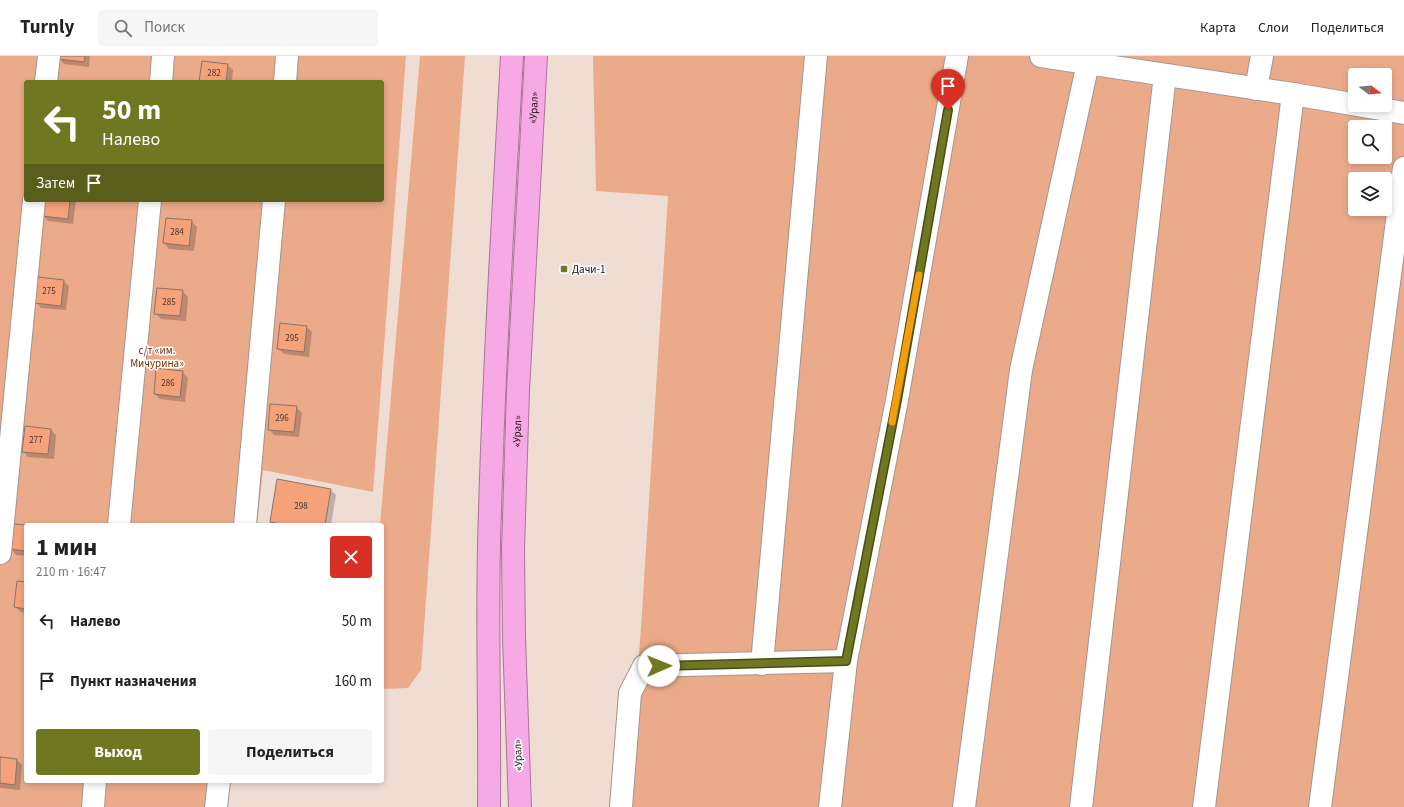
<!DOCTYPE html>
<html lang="ru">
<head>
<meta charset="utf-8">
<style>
  body { margin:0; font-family:"Source Sans 3",sans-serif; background:#f6f6f6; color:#222; height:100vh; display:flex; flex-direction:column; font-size:15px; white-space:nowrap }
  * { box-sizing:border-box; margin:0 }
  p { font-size:13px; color:#767676 }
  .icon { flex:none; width:22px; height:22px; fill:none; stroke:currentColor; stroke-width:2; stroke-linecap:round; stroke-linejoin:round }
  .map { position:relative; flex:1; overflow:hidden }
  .panel { position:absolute; left:24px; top:467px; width:360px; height:260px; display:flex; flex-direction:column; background:#fff; border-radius:4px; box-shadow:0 2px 6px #0003 }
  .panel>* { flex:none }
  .banner { position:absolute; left:24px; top:24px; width:360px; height:122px; border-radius:4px; box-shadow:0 2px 6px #0003; background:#707721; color:#fff; overflow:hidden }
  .needle { width:26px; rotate:106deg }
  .tools { position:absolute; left:1348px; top:12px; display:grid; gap:8px }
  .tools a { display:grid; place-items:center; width:44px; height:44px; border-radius:4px; background:#fff; box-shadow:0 2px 6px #0003; font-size:20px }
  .pin { position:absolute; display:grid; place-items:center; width:34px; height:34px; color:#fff; margin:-41px -17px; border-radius:50% 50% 50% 0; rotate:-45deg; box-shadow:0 0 4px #0007 }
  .pin .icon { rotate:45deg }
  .me { position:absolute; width:44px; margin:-22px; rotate:89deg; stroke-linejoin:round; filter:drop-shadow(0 0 3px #0008) }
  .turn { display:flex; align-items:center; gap:14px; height:84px; padding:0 12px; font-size:18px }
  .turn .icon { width:52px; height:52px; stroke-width:2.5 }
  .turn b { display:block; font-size:28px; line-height:34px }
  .then { display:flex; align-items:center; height:38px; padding:0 12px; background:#0003; gap:8px; font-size:15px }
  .round { display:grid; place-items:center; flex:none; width:42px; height:42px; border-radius:4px; background:#f6f6f6 }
  .headline { display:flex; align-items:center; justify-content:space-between; height:68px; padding:0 12px }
  h1 { font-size:24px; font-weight:700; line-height:30px }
  .cta { display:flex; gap:8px; margin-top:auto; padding:8px 12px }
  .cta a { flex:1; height:46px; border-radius:4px; background:#707721; color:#fff; font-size:16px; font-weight:700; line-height:46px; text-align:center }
  .cta a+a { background:#f6f6f6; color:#222 }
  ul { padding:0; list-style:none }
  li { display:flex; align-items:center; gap:12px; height:60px; padding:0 12px }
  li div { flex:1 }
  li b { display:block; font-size:15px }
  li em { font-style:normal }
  header { display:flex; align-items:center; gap:24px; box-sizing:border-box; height:56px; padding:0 20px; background:#fff; border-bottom:1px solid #e0e0e0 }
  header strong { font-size:19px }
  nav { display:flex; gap:22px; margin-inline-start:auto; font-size:14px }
  .search { width:280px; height:36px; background:#f6f6f6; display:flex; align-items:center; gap:10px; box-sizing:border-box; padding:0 14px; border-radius:4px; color:#767676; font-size:15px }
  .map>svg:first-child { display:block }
  .green { fill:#ebaa8a; fill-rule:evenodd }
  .shadow { fill:#0003 }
  .building { fill:#f5a27b; stroke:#84746c }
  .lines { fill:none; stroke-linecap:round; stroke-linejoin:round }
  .minor-casing { stroke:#a6958d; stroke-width:24 }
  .highway-casing { stroke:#a87499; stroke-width:24 }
  .minor { stroke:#fff; stroke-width:22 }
  .highway { stroke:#f6a9e4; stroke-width:22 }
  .route-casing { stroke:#494d15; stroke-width:10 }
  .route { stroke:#707721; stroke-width:7 }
  .slow { stroke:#f59e0b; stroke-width:7 }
  .poi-dot { fill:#707721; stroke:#fff; stroke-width:1.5 }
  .labels { text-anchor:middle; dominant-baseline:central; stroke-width:3; stroke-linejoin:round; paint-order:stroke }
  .number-label { font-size:9px; fill:#4e3529 }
  .street-label { font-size:11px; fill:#17110e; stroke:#fff }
  .poi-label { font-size:11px; fill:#17110e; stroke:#fff; text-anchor:start }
  .park-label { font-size:11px; fill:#793100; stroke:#fff }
</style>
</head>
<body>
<header>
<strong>Turnly</strong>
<div class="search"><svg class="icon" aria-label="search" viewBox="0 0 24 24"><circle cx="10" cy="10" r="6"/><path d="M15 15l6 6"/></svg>Поиск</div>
<nav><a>Карта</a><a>Слои</a><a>Поделиться</a></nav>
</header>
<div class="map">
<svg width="1404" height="751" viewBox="0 0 1404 751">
  <rect width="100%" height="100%" fill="#efddd4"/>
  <!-- green -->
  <g class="green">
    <path d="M0,0H406L373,436L263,414L257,469H26V725H227L224,751H0ZM26,26H382V144H26Z"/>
    <path d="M420,0H465L421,614L408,632L385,633L382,630V469H380Z"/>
    <path d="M593,0H1404V751H628L642,557L668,140L596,135ZM1355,19H1385V49H1355ZM1355,71H1385V101H1355ZM1355,123H1385V153H1355Z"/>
  </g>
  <!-- shadow -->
  <g class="shadow">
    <path d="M59,0H90L89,11L64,8L59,2Z"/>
    <path d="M227,9L233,14L232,26H200Z"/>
    <path d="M45,144H76L73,168L48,165L43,160Z"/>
    <path d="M191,165L197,171L194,195L169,193L164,187Z"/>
    <path d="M63,225L69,230L66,254L41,252L36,246Z"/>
    <path d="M182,235L188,241L186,265L161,263L155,257Z"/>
    <path d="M306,271L312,276L309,301L284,298L279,293Z"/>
    <path d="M182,316L188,322L185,346L160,343L155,338Z"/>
    <path d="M296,351L302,357L299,381L274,379L269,373Z"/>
    <path d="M50,373L56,379L54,403L28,401L23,395Z"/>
    <path d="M278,424L331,434L336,439L331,469H274L271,466Z"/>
    <path d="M26,470V500L16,499L11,493Z"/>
    <path d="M26,527V557L21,556L15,551Z"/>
    <path d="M0,702L17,704L22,709L20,734L0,732Z"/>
  </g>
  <!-- building -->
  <g class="building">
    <path d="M58,0H85L84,6L58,3Z"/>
    <path d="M202,5L228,8L226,26H199Z"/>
    <path d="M44,144H70L68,163L42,160Z"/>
    <path d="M166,162L192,164L189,190L163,187Z"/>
    <path d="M38,221L64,224L61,250L35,247Z"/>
    <path d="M157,232L183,234L180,260L154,258Z"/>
    <path d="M280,267L307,270L304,296L277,293Z"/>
    <path d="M156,312L183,315L180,341L154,338Z"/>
    <path d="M270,348L297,350L294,376L268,374Z"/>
    <path d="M25,370L51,373L48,398L22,396Z"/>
    <path d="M277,423L331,433L325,469H285L270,466Z"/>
    <path d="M13,468L26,469V495L10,493Z"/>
    <path d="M17,525L26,526V553L14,551Z"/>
    <path d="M0,701L17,703L15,729L0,727Z"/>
  </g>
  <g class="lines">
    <!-- minor casing -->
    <g class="minor-casing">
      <g id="minor">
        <path d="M1041,0L1293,38L1404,57"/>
        <path d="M46,26L49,0"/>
        <path d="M161,26L163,0"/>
        <path d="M285,26L287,0"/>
        <path d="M1256,33L1262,0"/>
        <path d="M119,469L150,144"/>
        <path d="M245,469L274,144"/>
        <path d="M0,497L34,144"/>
        <path d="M762,608L816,0"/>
        <path d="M93,751L95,725"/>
        <path d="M216,751L219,725"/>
        <path d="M621,751L630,637L644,610L846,605"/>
        <path d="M830,751L846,605L897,344L957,0"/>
        <path d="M964,751L1021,314L1088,7"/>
        <path d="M1081,751L1165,19"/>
        <path d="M1204,751L1293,38"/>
        <path d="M1320,751L1404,112"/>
      </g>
    </g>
    <!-- highway casing -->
    <g class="highway-casing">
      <g id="highway">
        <path d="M489,751C490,664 487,577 489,490C493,327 503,163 512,0"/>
        <path id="s1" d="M520,751L514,582L513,493L518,335L536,0"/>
      </g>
    </g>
    <!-- minor -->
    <use href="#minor" class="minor"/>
    <!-- highway -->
    <use href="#highway" class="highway"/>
  </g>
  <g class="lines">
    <!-- route casing -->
    <g class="route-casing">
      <path id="route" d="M659,610L846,605L897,344L948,54"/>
    </g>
    <!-- route -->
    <use href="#route" class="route"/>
    <!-- slow -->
    <path class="slow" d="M892,366L919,219"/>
  </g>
  <!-- markers -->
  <rect class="poi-dot" x="560" y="209" width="8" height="8" rx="2"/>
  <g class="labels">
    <!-- number labels -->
    <g class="number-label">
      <text x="214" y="17">282</text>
      <text x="177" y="176">284</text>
      <text x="49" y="235">275</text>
      <text x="169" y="246">285</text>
      <text x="292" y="282">295</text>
      <text x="168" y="327">286</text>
      <text x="282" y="362">296</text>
      <text x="36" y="384">277</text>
      <text x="301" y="450">298</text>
    </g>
    <!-- street labels -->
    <g class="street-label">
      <text stroke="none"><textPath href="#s1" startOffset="700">«Урал»</textPath></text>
      <text stroke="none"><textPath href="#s1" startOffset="376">«Урал»</textPath></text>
      <text transform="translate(518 699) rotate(-93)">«Урал»</text>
    </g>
    <!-- poi labels -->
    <g class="poi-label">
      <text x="572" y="213">Дачи-1</text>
    </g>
    <!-- park labels -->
    <g class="park-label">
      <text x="157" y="294">с/т «им.<tspan x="157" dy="13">Мичурина»</tspan></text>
    </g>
  </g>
</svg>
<div class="tools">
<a><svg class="needle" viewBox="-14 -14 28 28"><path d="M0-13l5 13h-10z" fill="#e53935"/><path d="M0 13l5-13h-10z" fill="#767676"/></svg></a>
<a><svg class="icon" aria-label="search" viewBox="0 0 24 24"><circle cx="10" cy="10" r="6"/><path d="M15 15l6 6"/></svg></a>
<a><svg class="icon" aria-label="layers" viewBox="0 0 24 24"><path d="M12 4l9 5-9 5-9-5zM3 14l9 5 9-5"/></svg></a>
</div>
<div class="pin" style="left:948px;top:54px;background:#d93025"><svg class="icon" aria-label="arrive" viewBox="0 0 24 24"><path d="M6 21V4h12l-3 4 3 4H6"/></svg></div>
<svg class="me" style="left:659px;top:610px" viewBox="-20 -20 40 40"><circle r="19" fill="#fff"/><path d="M0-13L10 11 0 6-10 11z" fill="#707721"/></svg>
<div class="banner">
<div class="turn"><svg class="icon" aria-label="left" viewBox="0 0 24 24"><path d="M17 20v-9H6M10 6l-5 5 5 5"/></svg><div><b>50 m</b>Налево</div></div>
<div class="then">Затем<svg class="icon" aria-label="arrive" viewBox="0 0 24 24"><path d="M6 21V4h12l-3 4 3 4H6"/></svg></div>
</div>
<section class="panel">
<div class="headline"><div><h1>1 мин</h1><p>210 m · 16:47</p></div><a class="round" style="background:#d93025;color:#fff"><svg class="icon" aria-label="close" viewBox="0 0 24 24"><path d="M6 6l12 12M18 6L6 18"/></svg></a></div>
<ul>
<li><svg class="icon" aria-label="left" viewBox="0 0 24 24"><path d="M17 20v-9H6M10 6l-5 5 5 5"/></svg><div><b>Налево</b></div><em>50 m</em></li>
<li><svg class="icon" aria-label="arrive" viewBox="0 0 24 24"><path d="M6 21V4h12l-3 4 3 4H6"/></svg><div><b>Пункт назначения</b></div><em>160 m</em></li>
</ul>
<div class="cta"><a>Выход</a><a>Поделиться</a></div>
</section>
</div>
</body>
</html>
